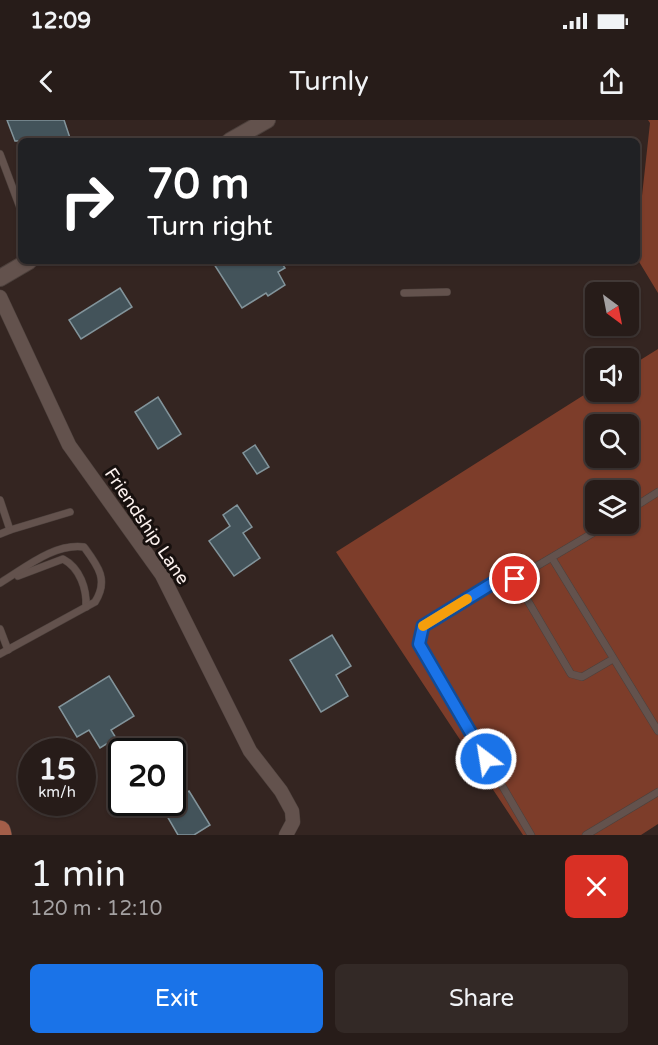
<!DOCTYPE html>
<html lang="en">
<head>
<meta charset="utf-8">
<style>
  body { margin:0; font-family:"Varela Round",sans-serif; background:#332926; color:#f1f3f6; height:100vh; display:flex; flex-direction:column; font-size:22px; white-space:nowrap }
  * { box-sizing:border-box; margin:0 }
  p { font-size:20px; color:#a4a1a2 }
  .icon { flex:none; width:33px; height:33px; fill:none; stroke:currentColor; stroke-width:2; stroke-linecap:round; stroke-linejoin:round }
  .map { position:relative; height:715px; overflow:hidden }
  .drawer { display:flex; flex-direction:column; background:#271c19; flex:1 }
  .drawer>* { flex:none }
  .hud { position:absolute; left:18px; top:18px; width:622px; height:126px; border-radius:9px; box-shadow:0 2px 4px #0004,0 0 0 2px #433a38; background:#202124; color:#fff; overflow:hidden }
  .needle { width:39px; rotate:148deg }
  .controls { position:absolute; left:585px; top:162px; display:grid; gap:12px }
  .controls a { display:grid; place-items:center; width:54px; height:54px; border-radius:9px; background:#271c19; box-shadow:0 2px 4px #0004,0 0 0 2px #433a38; font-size:30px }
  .speed { position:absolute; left:18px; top:618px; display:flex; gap:12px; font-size:30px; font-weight:700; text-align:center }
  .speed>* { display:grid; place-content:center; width:78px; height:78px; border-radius:50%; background:#271c19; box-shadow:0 2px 4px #0004,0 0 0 2px #433a38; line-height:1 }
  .speed small { font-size:15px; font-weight:400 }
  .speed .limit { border:3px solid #111; border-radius:9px; background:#fff; color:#111 }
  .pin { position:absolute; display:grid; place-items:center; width:51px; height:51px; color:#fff; margin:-26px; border:3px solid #fff; border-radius:50%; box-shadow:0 2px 6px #0007 }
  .me { position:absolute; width:66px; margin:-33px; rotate:329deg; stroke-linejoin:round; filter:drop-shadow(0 0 4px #0008) }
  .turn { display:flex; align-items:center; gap:21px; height:126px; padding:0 30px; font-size:27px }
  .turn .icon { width:78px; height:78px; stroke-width:2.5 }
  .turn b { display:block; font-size:42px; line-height:51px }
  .round { display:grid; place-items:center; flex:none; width:63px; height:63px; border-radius:9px; background:#332926 }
  .headline { display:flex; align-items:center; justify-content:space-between; height:102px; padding:0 30px }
  h1 { font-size:36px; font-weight:600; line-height:45px }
  .button { display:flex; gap:12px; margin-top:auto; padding:12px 30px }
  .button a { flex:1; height:69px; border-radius:9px; background:#1a73e8; color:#fff; font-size:24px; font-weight:600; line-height:69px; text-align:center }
  .button a+a { background:#332926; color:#f1f3f6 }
  .status { display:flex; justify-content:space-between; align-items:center; height:42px; padding:0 30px; background:#271c19; direction:ltr }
  .status svg { height:16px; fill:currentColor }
  header { display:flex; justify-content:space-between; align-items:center; height:78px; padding:0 30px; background:#271c19; font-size:27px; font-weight:600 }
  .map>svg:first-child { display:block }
  .green { fill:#7d3d2a; fill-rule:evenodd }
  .building { fill:#43535a; stroke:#82949b; stroke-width:1.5 }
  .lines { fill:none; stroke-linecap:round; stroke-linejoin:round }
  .service-casing { stroke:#4c403c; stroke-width:8 }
  .minor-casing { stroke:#4c403c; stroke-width:15 }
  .tertiary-casing { stroke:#4c403c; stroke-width:18 }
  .primary-casing { stroke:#4c403c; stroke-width:22 }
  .service { stroke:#63524d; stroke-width:7 }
  .minor { stroke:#63524d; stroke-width:14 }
  .tertiary { stroke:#63524d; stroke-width:16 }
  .primary { stroke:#a35e49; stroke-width:21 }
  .route-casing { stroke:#114b97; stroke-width:15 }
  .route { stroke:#1a73e8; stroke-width:10 }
  .slow { stroke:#f59e0b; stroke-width:10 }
  .labels { text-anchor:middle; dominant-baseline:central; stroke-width:6; stroke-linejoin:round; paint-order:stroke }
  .street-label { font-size:18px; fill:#fcf1ee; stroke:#17100e }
</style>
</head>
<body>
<div class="status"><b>12:09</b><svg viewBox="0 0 49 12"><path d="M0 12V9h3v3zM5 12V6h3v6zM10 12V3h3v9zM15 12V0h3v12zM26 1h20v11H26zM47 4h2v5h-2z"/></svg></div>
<header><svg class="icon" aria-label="back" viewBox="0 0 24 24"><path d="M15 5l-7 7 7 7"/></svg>Turnly<svg class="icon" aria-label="share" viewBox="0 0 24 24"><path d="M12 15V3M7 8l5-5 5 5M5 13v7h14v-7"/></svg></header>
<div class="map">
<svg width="658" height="715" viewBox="0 0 658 715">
  <rect width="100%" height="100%" fill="#342521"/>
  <!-- green -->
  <g class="green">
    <path d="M648,0H658V173L638,140V112L650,3Z"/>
    <path d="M658,229V704L641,715H523L336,432L595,268L596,272H628L629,247ZM596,304H628V338H596ZM596,370H628V404H596Z"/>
  </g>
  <!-- building -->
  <g class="building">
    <path d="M7,0H64L71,21H15Z"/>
    <path d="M212,141H280L285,148L278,152L285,165L268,176L266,173L242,188Z"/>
    <path d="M120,168L132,187L81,219L69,200Z"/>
    <path d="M158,277L181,314L158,329L135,292Z"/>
    <path d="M255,325L269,347L257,354L243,333Z"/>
    <path d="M237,385L252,407L243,413L260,438L234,456L209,421L230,406L223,395Z"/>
    <path d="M332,515L351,546L336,555L348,576L321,592L290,540Z"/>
    <path d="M109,556L134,596L111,610L116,618L100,628L89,610L77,617L59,587Z"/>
    <path d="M189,671L210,705L194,715H178L167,696L176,691L171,682Z"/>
  </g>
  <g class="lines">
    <!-- service casing -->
    <g class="service-casing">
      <g id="service">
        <path d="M0,34L21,90"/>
        <path d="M404,173L447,172"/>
        <path d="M0,380L10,410L0,414"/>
        <path d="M628,391L658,372"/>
        <path d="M10,410L70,392"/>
        <path d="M552,438L658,611"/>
        <path d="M18,456L63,439C80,448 87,469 86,487"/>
        <path d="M515,459L571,554L582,557L613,539"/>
        <path d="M0,463C25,448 54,423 84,427C98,446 109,460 95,482L0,534"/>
        <path d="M0,509L8,530"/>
        <path d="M531,715L419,524L423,506L493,463L515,459L608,404"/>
        <path d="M586,715L658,672"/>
      </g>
    </g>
    <!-- minor casing -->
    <g class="minor-casing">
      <path id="minor" d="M0,177L69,325L162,455L250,631L281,671L292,691L293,702L286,715"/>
    </g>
    <!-- tertiary casing -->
    <g class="tertiary-casing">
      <g id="tertiary">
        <path d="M230,21L267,0"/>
        <path d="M0,158L29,141"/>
      </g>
    </g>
    <!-- primary casing -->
    <g class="primary-casing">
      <path id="primary" d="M0,711L1,715"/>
    </g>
    <!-- service -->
    <use href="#service" class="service"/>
    <!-- minor -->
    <use href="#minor" class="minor"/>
    <!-- tertiary -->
    <use href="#tertiary" class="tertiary"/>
    <!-- primary -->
    <use href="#primary" class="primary"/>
  </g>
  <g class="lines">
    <!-- route casing -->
    <g class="route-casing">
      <path id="route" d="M486,639L419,524L423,506L493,463L515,459"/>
    </g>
    <!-- route -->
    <use href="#route" class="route"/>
    <!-- slow -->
    <path class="slow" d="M423,506L467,479"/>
  </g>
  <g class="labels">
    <!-- street labels -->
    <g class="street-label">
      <text transform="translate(147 406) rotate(56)">Friendship Lane</text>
    </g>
  </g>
</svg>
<div class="controls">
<a><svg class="needle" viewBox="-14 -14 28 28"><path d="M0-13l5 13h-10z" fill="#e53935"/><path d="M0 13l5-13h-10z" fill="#a4a1a2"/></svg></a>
<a><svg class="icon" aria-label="sound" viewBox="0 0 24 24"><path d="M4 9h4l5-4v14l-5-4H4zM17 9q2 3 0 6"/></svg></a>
<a><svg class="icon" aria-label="search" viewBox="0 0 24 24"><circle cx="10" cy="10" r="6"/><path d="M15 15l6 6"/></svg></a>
<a><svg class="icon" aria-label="layers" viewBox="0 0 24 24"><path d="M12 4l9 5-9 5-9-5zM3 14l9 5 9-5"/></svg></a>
</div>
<div class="speed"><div>15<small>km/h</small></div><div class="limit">20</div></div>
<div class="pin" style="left:515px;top:459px;background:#d93025"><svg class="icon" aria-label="arrive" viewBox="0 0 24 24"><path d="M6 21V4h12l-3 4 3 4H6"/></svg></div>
<svg class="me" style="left:486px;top:639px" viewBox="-20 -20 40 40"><circle r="17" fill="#1a73e8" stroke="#fff" stroke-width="3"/><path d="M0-11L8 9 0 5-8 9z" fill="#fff"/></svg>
<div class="hud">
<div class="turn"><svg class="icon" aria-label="right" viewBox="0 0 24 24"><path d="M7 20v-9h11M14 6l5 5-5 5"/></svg><div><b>70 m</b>Turn right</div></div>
</div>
</div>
<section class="drawer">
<div class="headline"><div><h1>1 min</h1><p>120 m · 12:10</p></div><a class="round" style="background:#d93025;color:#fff"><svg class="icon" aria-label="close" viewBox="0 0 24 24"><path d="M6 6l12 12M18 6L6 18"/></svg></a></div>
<div class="button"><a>Exit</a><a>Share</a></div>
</section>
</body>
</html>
